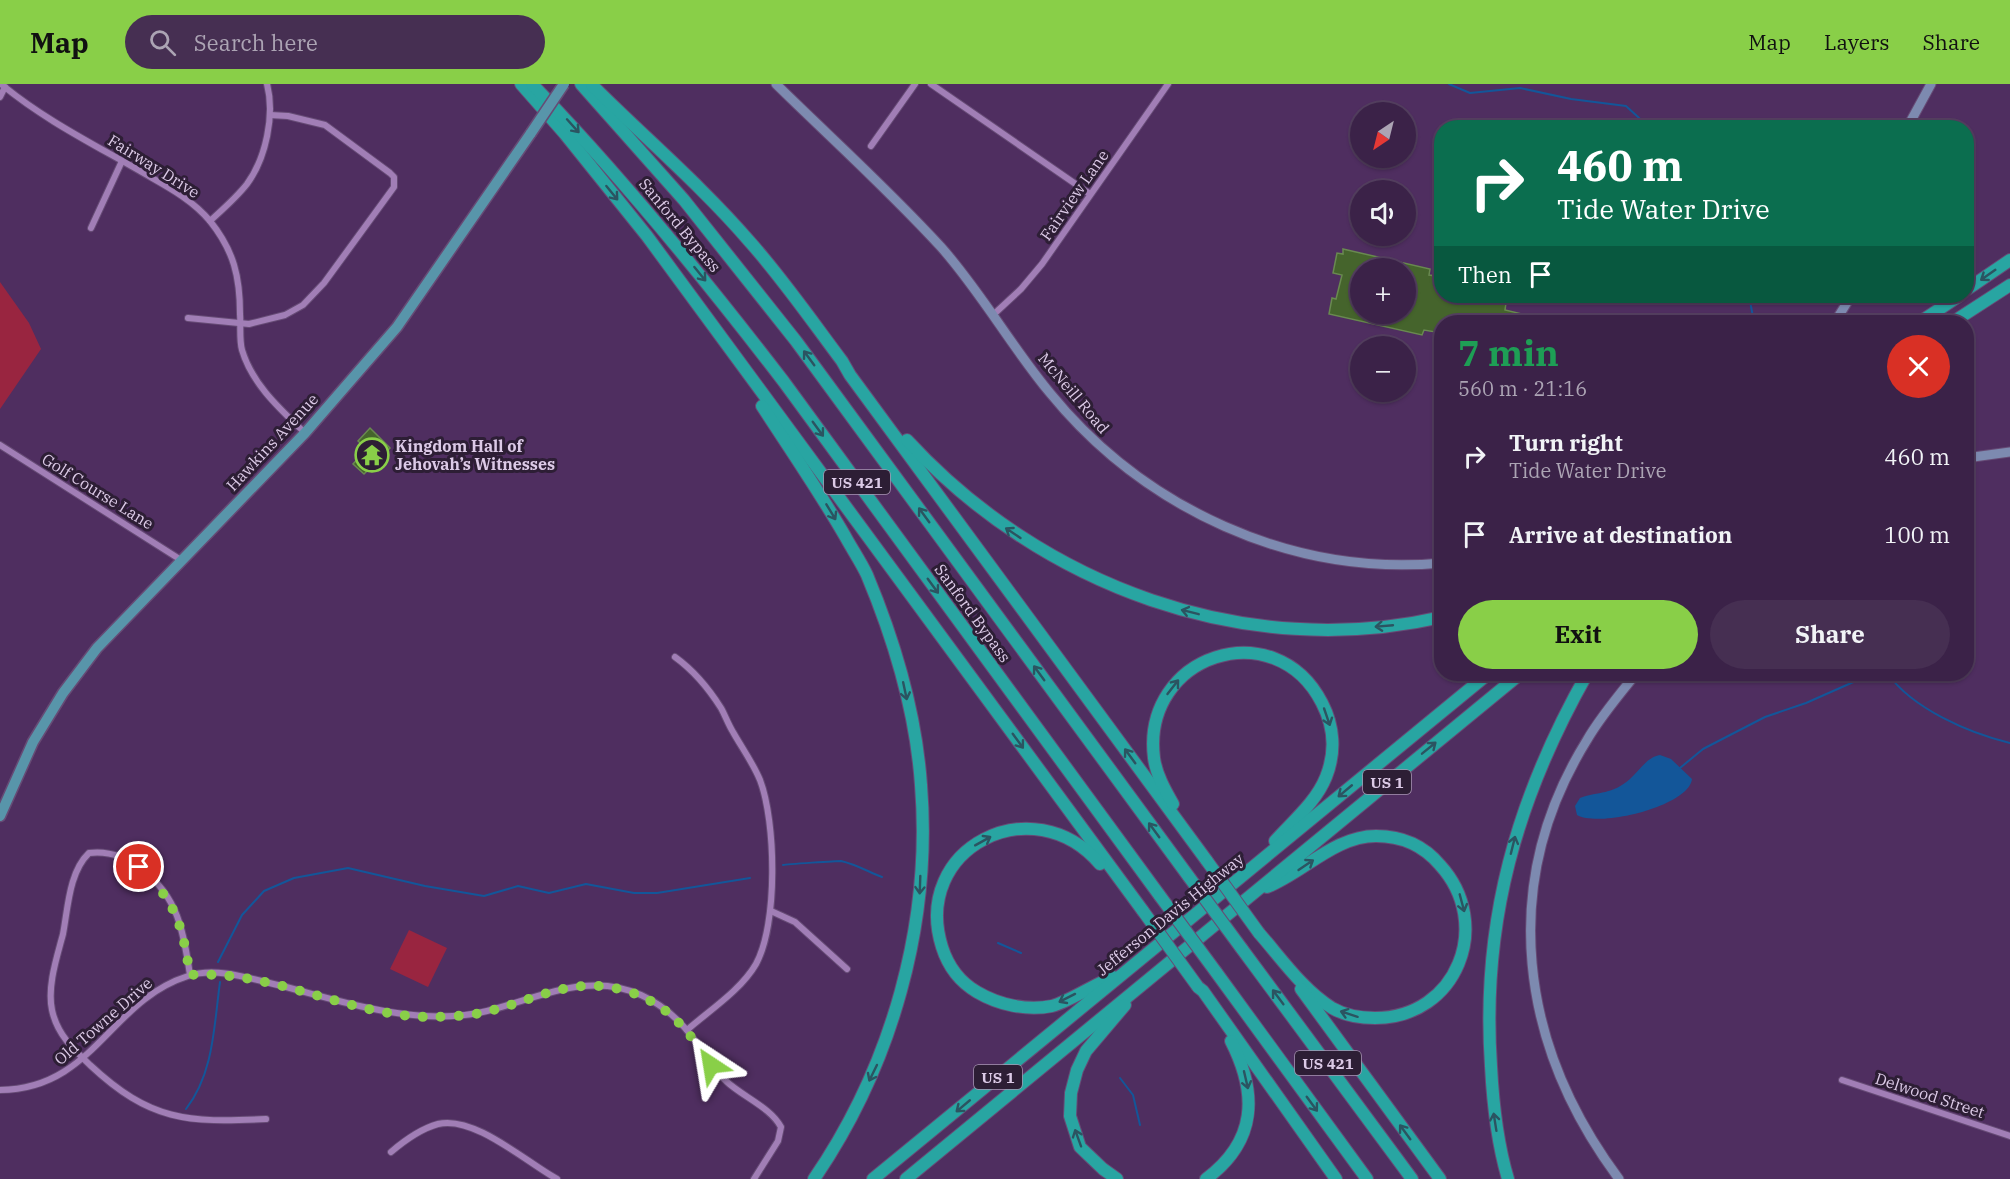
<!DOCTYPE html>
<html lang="en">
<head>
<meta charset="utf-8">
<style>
  body { margin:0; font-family:"IBM Plex Serif",serif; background:#462f52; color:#f1f3f6; height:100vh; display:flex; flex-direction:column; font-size:22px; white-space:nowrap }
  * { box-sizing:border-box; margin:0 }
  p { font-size:20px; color:#aca4b4 }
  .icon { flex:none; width:33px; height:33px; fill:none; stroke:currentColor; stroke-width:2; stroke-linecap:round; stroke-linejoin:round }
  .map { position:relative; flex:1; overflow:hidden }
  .drawer { position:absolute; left:1434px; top:231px; width:540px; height:366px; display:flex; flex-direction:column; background:#3b2248; border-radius:24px; box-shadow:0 2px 4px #0004,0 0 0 2px #543f60 }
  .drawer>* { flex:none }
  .hud { position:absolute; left:1434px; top:36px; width:540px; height:183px; border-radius:24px; box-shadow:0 2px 4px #0004,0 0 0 2px #543f60; background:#0b6e4f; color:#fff; overflow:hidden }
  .needle { width:39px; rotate:215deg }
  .controls { position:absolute; left:1350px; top:18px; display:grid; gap:12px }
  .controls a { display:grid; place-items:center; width:66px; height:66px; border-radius:50%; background:#3b2248; box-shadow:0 2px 4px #0004,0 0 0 2px #543f60; font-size:30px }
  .pin { position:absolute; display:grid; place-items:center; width:51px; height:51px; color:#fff; margin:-26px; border:3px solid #fff; border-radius:50%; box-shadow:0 2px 6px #0007 }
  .me { position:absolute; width:66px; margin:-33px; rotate:327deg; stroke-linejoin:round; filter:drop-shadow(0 0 4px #0008) }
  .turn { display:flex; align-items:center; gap:21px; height:126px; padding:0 24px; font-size:27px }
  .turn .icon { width:78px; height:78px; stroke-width:2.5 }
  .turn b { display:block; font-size:42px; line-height:51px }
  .then { display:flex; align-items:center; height:57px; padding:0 24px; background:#0003; gap:12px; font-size:22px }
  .round { display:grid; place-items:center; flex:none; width:63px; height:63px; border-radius:32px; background:#462f52 }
  .overview { display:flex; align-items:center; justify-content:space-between; height:102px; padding:0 24px }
  h1 { font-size:36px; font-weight:800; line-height:45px; color:#1e9e55 }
  .primary-button { display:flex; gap:12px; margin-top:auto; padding:12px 24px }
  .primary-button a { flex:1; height:69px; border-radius:36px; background:#89cf48; color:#111; font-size:24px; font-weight:800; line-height:69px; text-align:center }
  .primary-button a+a { background:#462f52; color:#f1f3f6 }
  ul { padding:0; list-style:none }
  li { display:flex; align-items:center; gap:18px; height:78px; padding:0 24px }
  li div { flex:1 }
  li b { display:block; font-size:22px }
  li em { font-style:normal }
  header { display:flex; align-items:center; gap:36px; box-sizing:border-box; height:84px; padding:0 30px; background:#89cf48; color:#111 }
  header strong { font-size:28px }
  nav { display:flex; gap:33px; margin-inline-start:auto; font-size:21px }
  .search { width:420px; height:54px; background:#462f52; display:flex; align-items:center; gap:15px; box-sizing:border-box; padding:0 21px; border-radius:33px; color:#aca4b4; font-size:22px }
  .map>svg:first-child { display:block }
  .green { fill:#992540 }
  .water { fill:#135699 }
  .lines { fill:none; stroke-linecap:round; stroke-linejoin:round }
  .stream { stroke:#135699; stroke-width:2 }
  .building { fill:#45642c; stroke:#698950; stroke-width:1.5; fill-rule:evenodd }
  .street-casing { stroke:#664b75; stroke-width:8 }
  .secondary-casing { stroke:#664b75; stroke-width:11 }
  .primary-casing { stroke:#664b75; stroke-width:13 }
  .highway-casing { stroke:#664b75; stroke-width:14 }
  .street { stroke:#a17eb6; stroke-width:6 }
  .secondary { stroke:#7d8ab0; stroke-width:9 }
  .primary { stroke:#5895aa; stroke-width:10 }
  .highway { stroke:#28a5a2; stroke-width:12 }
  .primary-bridge-casing { stroke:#664b75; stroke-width:13; stroke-linecap:butt }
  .highway-bridge-casing { stroke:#664b75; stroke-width:14; stroke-linecap:butt }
  .primary-bridge { stroke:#5895aa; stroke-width:10 }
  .highway-bridge { stroke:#28a5a2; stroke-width:12 }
  .oneway { stroke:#2b5461 }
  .route { stroke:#89cf48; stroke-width:10; stroke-dasharray:0 18 }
  .labels { text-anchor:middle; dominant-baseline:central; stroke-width:6; stroke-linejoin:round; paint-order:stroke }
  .shield { fill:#2d1e35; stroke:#a896b2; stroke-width:1.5 }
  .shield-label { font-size:15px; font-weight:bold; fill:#dccae7 }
  .street-label { font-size:16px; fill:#dccae7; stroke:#2d1e35 }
  .poi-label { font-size:16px; font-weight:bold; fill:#dccae7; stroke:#2d1e35; text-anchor:start }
</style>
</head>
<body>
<header>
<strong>Map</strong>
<div class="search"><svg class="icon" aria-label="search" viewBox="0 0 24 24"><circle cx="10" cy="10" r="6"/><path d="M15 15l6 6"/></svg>Search here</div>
<nav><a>Map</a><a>Layers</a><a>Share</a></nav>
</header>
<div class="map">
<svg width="2010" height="1095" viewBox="0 0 2010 1095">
  <rect width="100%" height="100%" fill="#4f2e60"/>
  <!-- green -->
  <g class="green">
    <path d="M0,198L29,239L41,265L0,325Z"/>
    <path d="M409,846L447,864L428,903L390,885Z"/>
  </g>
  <!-- water -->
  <path class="water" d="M1660,671L1671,675L1692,695C1689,722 1600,744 1577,731L1575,722L1580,714C1599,707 1612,711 1630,695C1639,687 1647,673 1660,671Z"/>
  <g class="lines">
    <!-- stream -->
    <g class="stream">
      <path d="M1449,0L1470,9L1520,4L1571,15L1626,22L1650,44"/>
      <path d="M1749,212L1754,238"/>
      <path d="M1888,590C1913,625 1969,649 2010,659"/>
      <path d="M1680,684L1703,665L1765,633L1806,619L1858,596L1889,592"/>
      <path d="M783,781C787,780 837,777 841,777C855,780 869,788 882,793"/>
      <path d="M998,859L1021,869"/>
      <path d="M218,878L242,831L264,807L294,794L348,784L425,802L484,812L518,802L549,809L586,800L634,809H657L750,794"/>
      <path d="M1120,994L1133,1011L1140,1041"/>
      <path d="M186,1025C214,989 214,941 220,898"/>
    </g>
  </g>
  <!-- building -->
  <g class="building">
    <path d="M1343,165L1430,185L1429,191L1436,192L1435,199L1442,201V212H1507L1505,226L1547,236L1546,238H1442V260L1433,258L1436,248L1424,246L1422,251L1329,230L1332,214L1336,215L1342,191L1333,189L1337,169L1343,170ZM1360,184H1406V230H1360Z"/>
    <path d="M370,344L390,364L364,390L353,380L367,365L358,357Z"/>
  </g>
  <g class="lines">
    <!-- street casing -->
    <g class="street-casing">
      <g id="street">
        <path d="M1,0C43,35 93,60 140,87C164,101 191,114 210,137C234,167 240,193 240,230C241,241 239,255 242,266C252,300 280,325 305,349"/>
        <path d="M931,0L1090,110"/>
        <path d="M0,13L5,3"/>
        <path d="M871,62L915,0"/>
        <path d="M210,137C223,125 236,114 247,100C266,74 275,31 267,0"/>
        <path d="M91,144L122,77"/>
        <path d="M993,231L1021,205L1042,180L1168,0"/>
        <path d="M188,234L249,240L285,231L303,221L324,199L394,103V93L390,89L325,41L288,32L270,31"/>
        <path d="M0,361L181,476"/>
        <path d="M675,573C693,586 709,605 721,624C725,631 728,640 733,648C742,664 753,679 760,696C776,738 778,840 756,880C741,906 710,926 687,946"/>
        <path d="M771,827L795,838L847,885"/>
        <path d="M190,891C187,871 184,851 177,832C164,798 128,764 89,769C69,788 68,824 63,850C57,873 47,902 52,926C57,950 73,965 90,981C150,1037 187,1039 266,1035"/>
        <path d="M1842,996L2010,1052"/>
        <path d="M0,1006C94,1005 109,917 188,892C218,882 254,896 282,902C329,914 376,929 424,932C444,933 468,932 487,927C539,914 588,887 641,911C663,921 682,938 696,958C705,972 713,986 726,997C743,1013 770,1023 781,1043L778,1057L754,1095"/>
        <path d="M391,1068C405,1056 420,1045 438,1040C474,1031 526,1078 557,1095"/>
      </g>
    </g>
    <!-- secondary casing -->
    <g class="secondary-casing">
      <g id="secondary">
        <path d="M776,0C831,54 889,106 941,163C981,208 1011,262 1050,309C1144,424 1291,493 1442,479"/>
        <path d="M1907,44L1931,0"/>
        <path d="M1835,238L1851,212"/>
        <path d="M1966,374L2010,368"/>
        <path d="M1619,1095C1520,962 1497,801 1587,656C1601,632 1619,611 1636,590"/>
      </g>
    </g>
    <!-- primary casing -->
    <g class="primary-casing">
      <path id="primary" d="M0,732L33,658L63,609L97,564L305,349L397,243L531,49"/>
    </g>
    <!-- highway casing -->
    <g class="highway-casing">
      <g id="highway">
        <path d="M521,0L565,50L647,152L1143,827"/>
        <path d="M532,0C623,94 705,195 784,298L1160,812"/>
        <path d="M581,0L684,116L796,257L1189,793"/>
        <path d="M592,1C644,53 702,102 750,158C783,195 812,237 842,277L850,291L1207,777"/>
        <path d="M1966,206L2010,176"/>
        <path d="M1920,238L1959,212"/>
        <path d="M1953,238L2010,201"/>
        <path d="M762,322C790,365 819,407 845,452C852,465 861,478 867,491C895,558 916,629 921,701C932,839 892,981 814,1095"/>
        <path d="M907,356C1041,502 1246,578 1442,533"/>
        <path d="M1173,720C1165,706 1156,690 1154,674C1141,571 1275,527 1322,619C1334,642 1336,668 1326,693C1316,718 1293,737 1275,757"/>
        <path d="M1100,780C1033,702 911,764 942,863C948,882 960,898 977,908C999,921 1027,927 1052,922C1068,918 1095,900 1113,893"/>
        <path d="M1259,849C1281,874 1303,906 1332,924C1344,931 1361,934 1375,934C1457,934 1494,840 1440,781C1424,762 1402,752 1376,752C1335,752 1304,788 1267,803"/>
        <path d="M1242,865L1412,1095"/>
        <path d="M1216,888L1367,1095"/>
        <path d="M1198,903L1203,907L1336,1095"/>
        <path d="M1301,905L1440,1095"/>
        <path d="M873,1095L1488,590"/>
        <path d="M906,1095L1520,590"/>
        <path d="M1117,1095L1103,1085L1080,1063L1070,1032L1071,1009L1077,986L1086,967L1125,921"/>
        <path d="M1206,1095C1257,1057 1258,1010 1231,957"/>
        <path d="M1508,1095C1497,1058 1493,1021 1491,982C1481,838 1517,714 1587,590"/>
      </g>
    </g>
    <!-- street -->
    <use href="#street" class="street"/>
    <!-- secondary -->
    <use href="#secondary" class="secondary"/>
    <!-- primary -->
    <use href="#primary" class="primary"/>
    <!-- highway -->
    <use href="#highway" class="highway"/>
    <!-- primary-bridge casing -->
    <g class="primary-bridge-casing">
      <path id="primary-bridge" d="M531,49L564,0"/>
    </g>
    <!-- highway-bridge casing -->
    <g class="highway-bridge-casing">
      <g id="highway-bridge">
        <path d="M1207,777L1259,849"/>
        <path d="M1189,793L1242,865"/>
        <path d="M1160,812L1216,888"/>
        <path d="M1143,827L1198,903"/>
      </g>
    </g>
    <!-- primary-bridge -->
    <use href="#primary-bridge" class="primary-bridge"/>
    <!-- highway-bridge -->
    <use href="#highway-bridge" class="highway-bridge"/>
  </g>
  <!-- one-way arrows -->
  <defs><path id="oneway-shaft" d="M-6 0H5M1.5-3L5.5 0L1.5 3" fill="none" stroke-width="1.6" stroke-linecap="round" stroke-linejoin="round" transform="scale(1.5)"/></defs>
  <g class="oneway">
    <use href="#oneway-shaft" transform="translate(573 42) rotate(48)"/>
    <use href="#oneway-shaft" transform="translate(612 109) rotate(51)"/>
    <use href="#oneway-shaft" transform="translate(700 190) rotate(51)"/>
    <use href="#oneway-shaft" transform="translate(1988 191) rotate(145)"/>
    <use href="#oneway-shaft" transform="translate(809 274) rotate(-126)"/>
    <use href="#oneway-shaft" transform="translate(818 345) rotate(54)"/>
    <use href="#oneway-shaft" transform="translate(831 428) rotate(59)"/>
    <use href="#oneway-shaft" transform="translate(924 431) rotate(-126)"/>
    <use href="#oneway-shaft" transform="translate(1013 449) rotate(-146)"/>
    <use href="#oneway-shaft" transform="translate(933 502) rotate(54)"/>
    <use href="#oneway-shaft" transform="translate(1190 528) rotate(-166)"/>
    <use href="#oneway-shaft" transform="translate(1384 542) rotate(175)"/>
    <use href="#oneway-shaft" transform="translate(1039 589) rotate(-126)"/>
    <use href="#oneway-shaft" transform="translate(1173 603) rotate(-52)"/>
    <use href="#oneway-shaft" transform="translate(905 607) rotate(78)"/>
    <use href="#oneway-shaft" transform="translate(1327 633) rotate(71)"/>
    <use href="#oneway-shaft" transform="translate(1018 657) rotate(54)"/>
    <use href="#oneway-shaft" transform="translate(1429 664) rotate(-39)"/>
    <use href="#oneway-shaft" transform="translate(1130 672) rotate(-126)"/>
    <use href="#oneway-shaft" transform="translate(1345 707) rotate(140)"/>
    <use href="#oneway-shaft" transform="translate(1154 746) rotate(-126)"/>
    <use href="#oneway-shaft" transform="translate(983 757) rotate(-29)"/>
    <use href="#oneway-shaft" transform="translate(1513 761) rotate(-76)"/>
    <use href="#oneway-shaft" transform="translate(1306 781) rotate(-34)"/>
    <use href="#oneway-shaft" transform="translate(920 801) rotate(92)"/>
    <use href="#oneway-shaft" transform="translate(1462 819) rotate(75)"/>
    <use href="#oneway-shaft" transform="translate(1278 913) rotate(-127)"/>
    <use href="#oneway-shaft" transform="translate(1067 914) rotate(153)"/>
    <use href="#oneway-shaft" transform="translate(1349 930) rotate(-162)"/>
    <use href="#oneway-shaft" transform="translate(873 989) rotate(116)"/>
    <use href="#oneway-shaft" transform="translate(1246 996) rotate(77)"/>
    <use href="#oneway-shaft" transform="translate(1312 1020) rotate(54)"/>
    <use href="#oneway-shaft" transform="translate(963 1022) rotate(140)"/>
    <use href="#oneway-shaft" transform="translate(1495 1038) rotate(-99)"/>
    <use href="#oneway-shaft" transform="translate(1405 1048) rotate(-126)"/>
    <use href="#oneway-shaft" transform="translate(1078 1054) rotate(-110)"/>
  </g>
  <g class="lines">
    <!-- route -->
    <path class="route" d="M139,783C177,819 182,841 190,891C273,886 347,931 427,933C446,933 468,932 486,928C535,916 572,892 623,906C667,918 687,945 711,981"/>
  </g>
  <!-- icons -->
  <defs>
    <g id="temple-ring" transform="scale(1.725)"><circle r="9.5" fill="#2d1e35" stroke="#89cf48" stroke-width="1.5"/><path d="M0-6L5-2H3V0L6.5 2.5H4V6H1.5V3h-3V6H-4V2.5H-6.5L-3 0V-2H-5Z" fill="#89cf48"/></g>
  </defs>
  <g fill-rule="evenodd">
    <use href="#temple-ring" x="372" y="371"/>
  </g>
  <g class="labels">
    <!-- shield labels -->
    <g class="shield">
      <rect x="824" y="386" width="66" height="24" rx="4.5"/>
      <rect x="1363" y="686" width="48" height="24" rx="4.5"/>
      <rect x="1295" y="967" width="66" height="24" rx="4.5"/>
      <rect x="974" y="981" width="48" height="24" rx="4.5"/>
    </g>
    <g class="shield-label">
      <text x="857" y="398">US 421</text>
      <text x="1387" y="698">US 1</text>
      <text x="1328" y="979">US 421</text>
      <text x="998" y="993">US 1</text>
    </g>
    <!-- street labels -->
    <g class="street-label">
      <text transform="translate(154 82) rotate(32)">Fairway Drive</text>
      <text transform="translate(1074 111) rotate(-55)">Fairview Lane</text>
      <text transform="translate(680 141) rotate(50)">Sanford Bypass</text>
      <text transform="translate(1074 309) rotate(50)">McNeill Road</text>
      <text transform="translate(272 358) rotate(-47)">Hawkins Avenue</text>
      <text transform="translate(98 407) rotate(32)">Golf Course Lane</text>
      <text transform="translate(973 529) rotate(54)">Sanford Bypass</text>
      <text transform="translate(1170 830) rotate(-39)">Jefferson Davis Highway</text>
      <text transform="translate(103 937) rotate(-41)">Old Towne Drive</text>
      <text transform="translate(1930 1011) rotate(18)">Delwood Street</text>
    </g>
    <!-- poi labels -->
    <g class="poi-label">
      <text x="395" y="362">Kingdom Hall of<tspan x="395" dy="18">Jehovah’s Witnesses</tspan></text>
    </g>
  </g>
</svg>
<div class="controls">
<a><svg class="needle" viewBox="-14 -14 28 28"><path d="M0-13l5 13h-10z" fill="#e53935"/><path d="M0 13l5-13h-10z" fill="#aca4b4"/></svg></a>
<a><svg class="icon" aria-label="sound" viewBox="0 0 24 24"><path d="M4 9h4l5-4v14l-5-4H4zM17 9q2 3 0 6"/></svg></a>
<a>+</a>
<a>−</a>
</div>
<div class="pin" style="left:139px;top:783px;background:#d93025"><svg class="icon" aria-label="arrive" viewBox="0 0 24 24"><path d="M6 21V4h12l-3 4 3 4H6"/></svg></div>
<svg class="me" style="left:711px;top:981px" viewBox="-20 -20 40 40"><path d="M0-17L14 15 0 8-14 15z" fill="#89cf48" stroke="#fff" stroke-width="4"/></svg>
<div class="hud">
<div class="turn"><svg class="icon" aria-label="right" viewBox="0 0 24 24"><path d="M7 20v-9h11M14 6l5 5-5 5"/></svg><div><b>460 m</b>Tide Water Drive</div></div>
<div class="then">Then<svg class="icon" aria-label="arrive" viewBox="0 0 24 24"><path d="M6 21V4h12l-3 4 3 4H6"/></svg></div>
</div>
<section class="drawer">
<div class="overview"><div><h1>7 min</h1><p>560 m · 21:16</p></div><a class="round" style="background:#d93025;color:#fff"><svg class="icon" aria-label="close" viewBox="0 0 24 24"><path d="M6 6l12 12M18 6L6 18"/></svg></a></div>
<ul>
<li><svg class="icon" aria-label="right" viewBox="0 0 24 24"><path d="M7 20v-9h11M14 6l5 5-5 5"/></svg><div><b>Turn right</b><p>Tide Water Drive</p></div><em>460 m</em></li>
<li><svg class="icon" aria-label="arrive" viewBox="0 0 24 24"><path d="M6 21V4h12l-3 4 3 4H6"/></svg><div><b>Arrive at destination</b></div><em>100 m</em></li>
</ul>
<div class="primary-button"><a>Exit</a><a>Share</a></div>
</section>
</div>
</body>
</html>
